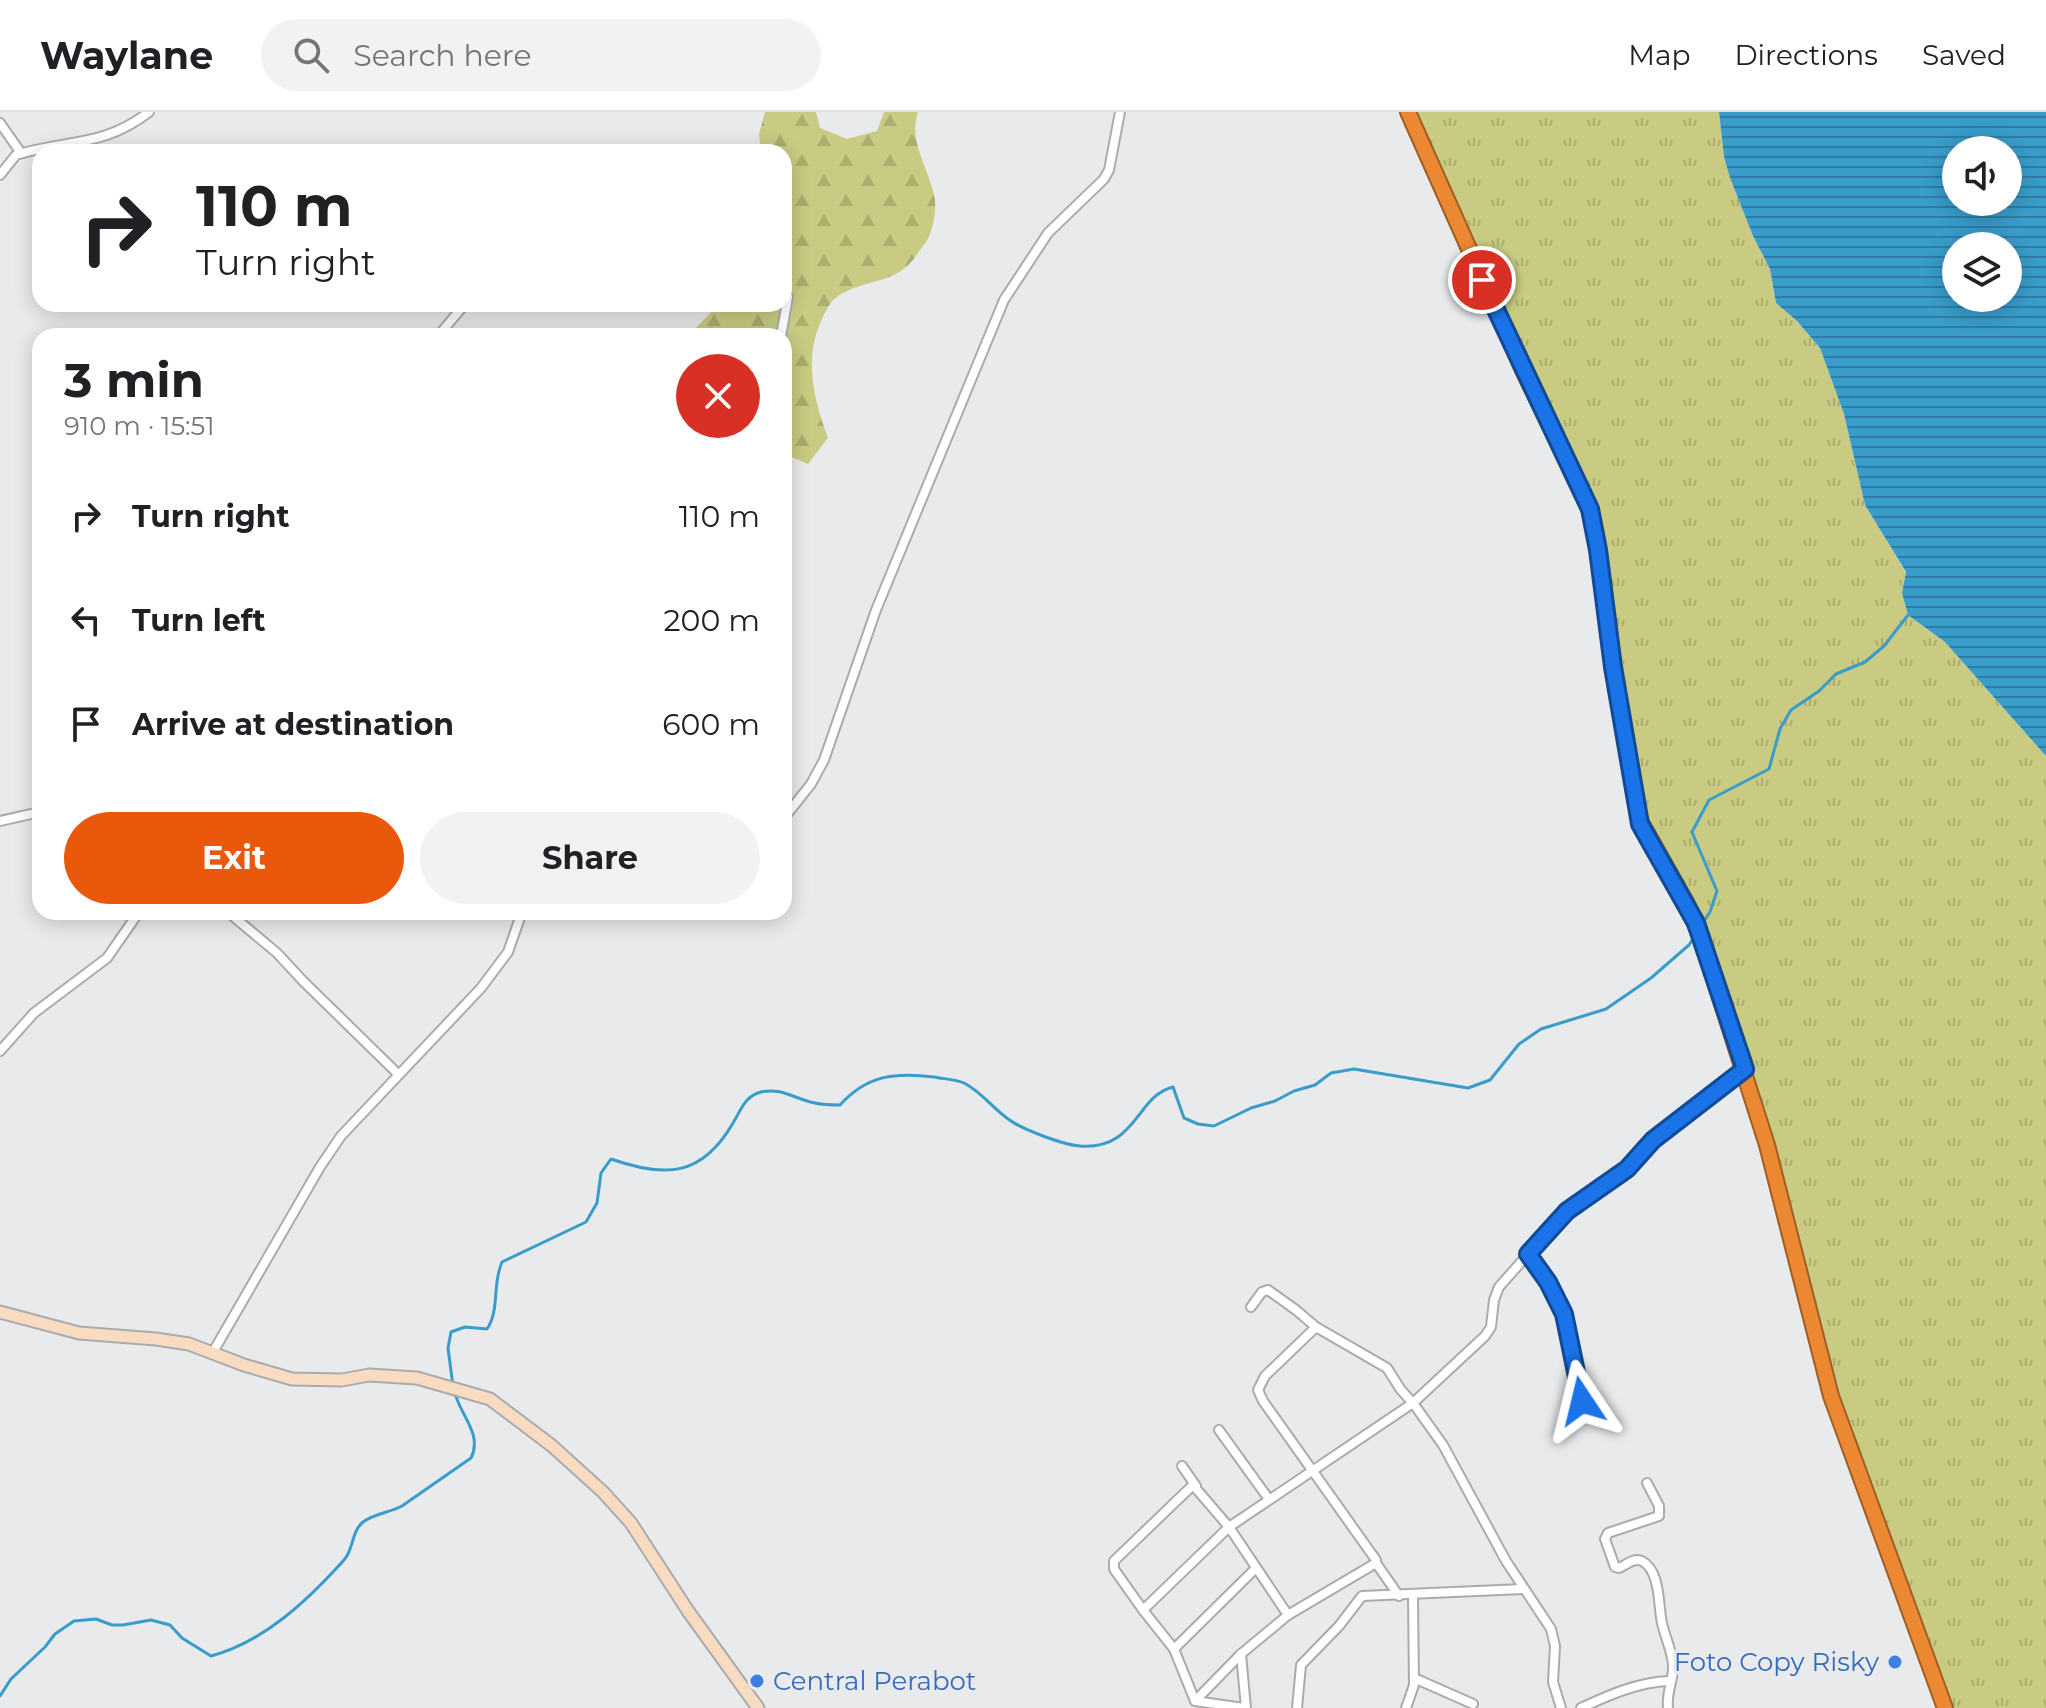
<!DOCTYPE html>
<html lang="en">
<head>
<meta charset="utf-8">
<style>
  body { margin:0; font-family:Montserrat,sans-serif; background:#f2f2f2; color:#202124; height:100vh; display:flex; flex-direction:column; font-size:30px; white-space:nowrap }
  * { box-sizing:border-box; margin:0 }
  p { font-size:26px; color:#757577 }
  .icon { flex:none; width:44px; height:44px; fill:none; stroke:currentColor; stroke-width:2; stroke-linecap:round; stroke-linejoin:round }
  .map { position:relative; flex:1; overflow:hidden }
  .details { position:absolute; left:32px; top:216px; width:760px; height:592px; display:flex; flex-direction:column; background:#fff; border-radius:24px; box-shadow:0 4px 20px #0003 }
  .details>* { flex:none }
  .hud { position:absolute; left:32px; top:32px; width:760px; height:168px; border-radius:24px; box-shadow:0 4px 20px #0003; background:#fff; color:#202124; overflow:hidden }
  .buttons { position:absolute; left:1942px; top:24px; display:grid; gap:16px }
  .buttons a { display:grid; place-items:center; width:80px; height:80px; border-radius:50%; background:#fff; box-shadow:0 4px 20px #0003; font-size:40px }
  .pin { position:absolute; display:grid; place-items:center; width:68px; height:68px; color:#fff; margin:-34px; border:4px solid #fff; border-radius:50%; box-shadow:0 2px 8px #0007 }
  .me { position:absolute; width:88px; margin:-44px; rotate:350deg; stroke-linejoin:round; filter:drop-shadow(0 0 6px #0008) }
  .turn { display:flex; align-items:center; gap:28px; height:168px; padding:0 32px; font-size:36px }
  .turn .icon { width:104px; height:104px; stroke-width:2.5 }
  .turn b { display:block; font-size:56px; line-height:68px }
  .round { display:grid; place-items:center; flex:none; width:84px; height:84px; border-radius:42px; background:#f2f2f2 }
  .head { display:flex; align-items:center; justify-content:space-between; height:136px; padding:0 32px }
  h1 { font-size:48px; font-weight:700; line-height:60px }
  .cta { display:flex; gap:16px; margin-top:auto; padding:16px 32px }
  .cta a { flex:1; height:92px; border-radius:48px; background:#ea580c; color:#fff; font-size:32px; font-weight:700; line-height:92px; text-align:center }
  .cta a+a { background:#f2f2f2; color:#202124 }
  ul { padding:0; list-style:none }
  li { display:flex; align-items:center; gap:24px; height:104px; padding:0 32px }
  li div { flex:1 }
  li b { display:block; font-size:30px }
  li em { font-style:normal }
  header { display:flex; align-items:center; gap:48px; box-sizing:border-box; height:112px; padding:0 40px; background:#fff; border-bottom:2px solid #e0e0e0 }
  header strong { font-size:38px }
  nav { display:flex; gap:44px; margin-inline-start:auto; font-size:28px }
  .search { width:560px; height:72px; background:#f2f2f2; display:flex; align-items:center; gap:20px; box-sizing:border-box; padding:0 28px; border-radius:44px; color:#757577; font-size:30px }
  .map>svg:first-child { display:block }
  .grass { fill:url(#grass-tufts) }
  .forest { fill:url(#forest-firs) }
  .water { fill:url(#water-rules); fill-rule:evenodd }
  .lines { fill:none; stroke-linecap:round; stroke-linejoin:round }
  .stream { stroke:#399cca; stroke-width:3 }
  .street-casing { stroke:#a9abad; stroke-width:12 }
  .secondary-casing { stroke:#a9abad; stroke-width:15 }
  .highway-casing { stroke:#9f5e26; stroke-width:18 }
  .street { stroke:#fff; stroke-width:8 }
  .secondary { stroke:#f9dbc2; stroke-width:11 }
  .highway { stroke:#ec8832; stroke-width:14 }
  .route-casing { stroke:#114b97; stroke-width:20 }
  .route { stroke:#1a73e8; stroke-width:14 }
  .shop-dot { fill:#3f7fe0; stroke:#e8eaec; stroke-width:3 }
  .labels { text-anchor:middle; dominant-baseline:central; stroke-width:7; stroke-linejoin:round; paint-order:stroke }
  .shop-label { font-size:26px; fill:#366cbe; stroke:#e8eaec; text-anchor:end }
</style>
</head>
<body>
<header>
<strong>Waylane</strong>
<div class="search"><svg class="icon" aria-label="search" viewBox="0 0 24 24"><circle cx="10" cy="10" r="6"/><path d="M15 15l6 6"/></svg>Search here</div>
<nav><a>Map</a><a>Directions</a><a>Saved</a></nav>
</header>
<div class="map">
<svg width="2046" height="1596" viewBox="0 0 2046 1596">
  <defs>
    <pattern id="grass-tufts" width="24" height="20" patternUnits="userSpaceOnUse" patternTransform="scale(2)"><rect width="24" height="20" fill="#c8cb81"/><path d="M3 7l-1-3M5 7V3M7 7l1-3M15 17l-1-3M17 17v-4M19 17l1-3" fill="none" stroke="#abad6e"/></pattern>
    <pattern id="forest-firs" width="22" height="20" patternUnits="userSpaceOnUse" patternTransform="scale(2)"><rect width="22" height="20" fill="#c8cb81"/><path d="M5 1l3.5 6h-7zM16 11l3.5 6h-7z" fill="#abad6e"/></pattern>
    <pattern id="water-rules" width="6" height="5" patternUnits="userSpaceOnUse" patternTransform="scale(2)"><rect width="6" height="5" fill="#399cca"/><path d="M0 2.5h6" fill="none" stroke="#2e7ea3"/></pattern>
  </defs>
  <rect width="100%" height="100%" fill="#e8eaec"/>
  <!-- grass -->
  <path class="grass" d="M1413,0H1719L1724,45L1730,66L1753,124L1770,157L1776,191L1797,209L1820,236L1844,302L1865,393L1906,461L1902,481L1908,503L1945,530L2046,644V1596H1949L1824,1244L1758,985L1697,793L1649,717L1641,711L1599,411Z"/>
  <!-- forest -->
  <path class="forest" d="M765,0H816L820,16L847,27L877,19L884,0H918C908,29 928,55 934,83C937,93 934,110 931,119C929,127 923,134 918,141C899,171 874,166 845,180C832,186 828,194 822,207C803,246 814,288 828,326L808,352L784,342V224H688L719,192H784V40H761L759,22Z"/>
  <!-- water -->
  <path class="water" d="M1719,0H2046V644L1945,530L1908,503L1902,481L1906,460L1865,393L1844,302L1820,236L1797,209L1776,191L1770,157L1753,124L1730,66L1724,45ZM1956,38H2008V90H1956ZM1956,134H2008V186H1956Z"/>
  <g class="lines">
    <!-- stream -->
    <g class="stream">
      <path d="M1702,812L1710,800L1717,779L1692,720L1709,688L1769,657L1780,617L1791,598L1819,579L1836,562L1865,550L1884,534L1908,503"/>
      <path d="M453,1274L448,1236L451,1220L465,1215L487,1217C500,1198 492,1172 502,1150L586,1110L597,1091L601,1061L611,1047C665,1066 702,1065 733,1011C741,998 745,984 761,980C781,975 797,988 815,991C823,993 832,993 840,993C867,963 895,960 934,965C943,967 955,967 964,971C982,980 994,998 1011,1009C1024,1018 1064,1033 1080,1034C1137,1038 1136,984 1173,975L1184,1006L1198,1012L1214,1014L1251,996L1275,989L1294,979L1315,973L1331,961L1354,957L1468,976L1490,968L1519,932L1541,917L1606,897L1651,866L1689,833L1694,825"/>
      <path d="M0,1584L11,1567L45,1535L55,1522L74,1509L96,1507L112,1513H123L151,1508L170,1513L182,1526L211,1544C264,1530 308,1488 344,1448C354,1437 351,1420 363,1410C375,1401 389,1401 402,1394L471,1346C483,1322 460,1303 455,1281"/>
    </g>
    <!-- street casing -->
    <g class="street-casing">
      <g id="street">
        <path d="M0,11L21,41"/>
        <path d="M0,63L16,43C67,27 102,36 149,0"/>
        <path d="M438,224L465,192"/>
        <path d="M781,224L788,185"/>
        <path d="M784,706L811,672L824,648L876,498L1004,188L1048,121L1104,67L1109,58L1120,0"/>
        <path d="M0,709L40,700"/>
        <path d="M228,800L277,841L303,869L398,962"/>
        <path d="M0,939L34,901L107,846L139,800"/>
        <path d="M1528,1142L1548,1170L1564,1202L1586,1302"/>
        <path d="M1251,1195L1262,1180L1268,1178L1296,1198L1316,1215L1387,1256L1401,1278L1413,1291L1229,1415L1143,1498L1114,1457V1449L1193,1373L1229,1415L1288,1503L1376,1451V1448L1263,1289L1258,1278L1265,1264L1316,1215"/>
        <path d="M213,1240L320,1055L341,1024L481,876L508,840L522,800"/>
        <path d="M1219,1318L1268,1386"/>
        <path d="M1182,1354L1196,1374"/>
        <path d="M1647,1371L1659,1394V1404L1608,1421L1605,1427L1615,1455L1619,1456C1626,1453 1634,1445 1642,1449C1661,1459 1658,1494 1662,1511C1665,1525 1672,1539 1673,1553C1674,1568 1666,1580 1668,1596"/>
        <path d="M1376,1451L1399,1484"/>
        <path d="M1143,1498L1174,1537L1256,1456"/>
        <path d="M1174,1537L1195,1589L1244,1596"/>
        <path d="M1241,1542L1246,1596"/>
        <path d="M1414,1566L1473,1592"/>
        <path d="M1195,1589L1241,1542L1288,1503"/>
        <path d="M1297,1596L1301,1553L1339,1514L1362,1484L1523,1477"/>
        <path d="M1406,1596L1414,1573L1413,1484"/>
        <path d="M1561,1596L1553,1570L1555,1534L1551,1517L1506,1449L1443,1333L1413,1291L1485,1224L1491,1215L1494,1188L1499,1175L1554,1113L1583,1087L1627,1057L1653,1028L1745,957"/>
        <path d="M1581,1596C1609,1583 1638,1570 1669,1569"/>
      </g>
    </g>
    <!-- secondary casing -->
    <g class="secondary-casing">
      <path id="secondary" d="M0,1200L79,1221L156,1227L189,1232L244,1253L292,1267L342,1268L369,1263L417,1266L490,1287L551,1333L603,1380L631,1411L688,1499L758,1596"/>
    </g>
    <!-- highway casing -->
    <g class="highway-casing">
      <path id="highway" d="M1408,0L1523,258L1590,397L1598,438L1613,555L1639,707L1687,792L1701,826L1767,1033L1831,1284L1945,1596"/>
    </g>
    <!-- street -->
    <use href="#street" class="street"/>
    <!-- secondary -->
    <use href="#secondary" class="secondary"/>
    <!-- highway -->
    <use href="#highway" class="highway"/>
  </g>
  <g class="lines">
    <!-- route casing -->
    <g class="route-casing">
      <path id="route" d="M1482,168L1590,397L1598,438L1613,555L1640,712L1696,811L1745,957L1653,1028L1627,1057L1567,1099L1528,1142L1548,1170L1564,1202L1582,1289"/>
    </g>
    <!-- route -->
    <use href="#route" class="route"/>
  </g>
  <!-- markers -->
  <g class="shop-dot">
    <circle cx="1895" cy="1550" r="8"/>
    <circle cx="757" cy="1569" r="8"/>
  </g>
  <g class="labels">
    <!-- shop labels -->
    <g class="shop-label">
      <text x="1879" y="1550">Foto Copy Risky</text>
      <text x="773" y="1569" text-anchor="start">Central Perabot</text>
    </g>
  </g>
</svg>
<div class="buttons">
<a><svg class="icon" aria-label="sound" viewBox="0 0 24 24"><path d="M4 9h4l5-4v14l-5-4H4zM17 9q2 3 0 6"/></svg></a>
<a><svg class="icon" aria-label="layers" viewBox="0 0 24 24"><path d="M12 4l9 5-9 5-9-5zM3 14l9 5 9-5"/></svg></a>
</div>
<div class="pin" style="left:1482px;top:168px;background:#d93025"><svg class="icon" aria-label="arrive" viewBox="0 0 24 24"><path d="M6 21V4h12l-3 4 3 4H6"/></svg></div>
<svg class="me" style="left:1582px;top:1289px" viewBox="-20 -20 40 40"><path d="M0-17L14 15 0 8-14 15z" fill="#1a73e8" stroke="#fff" stroke-width="4"/></svg>
<div class="hud">
<div class="turn"><svg class="icon" aria-label="right" viewBox="0 0 24 24"><path d="M7 20v-9h11M14 6l5 5-5 5"/></svg><div><b>110 m</b>Turn right</div></div>
</div>
<section class="details">
<div class="head"><div><h1>3 min</h1><p>910 m · 15:51</p></div><a class="round" style="background:#d93025;color:#fff"><svg class="icon" aria-label="close" viewBox="0 0 24 24"><path d="M6 6l12 12M18 6L6 18"/></svg></a></div>
<ul>
<li><svg class="icon" aria-label="right" viewBox="0 0 24 24"><path d="M7 20v-9h11M14 6l5 5-5 5"/></svg><div><b>Turn right</b></div><em>110 m</em></li>
<li><svg class="icon" aria-label="left" viewBox="0 0 24 24"><path d="M17 20v-9H6M10 6l-5 5 5 5"/></svg><div><b>Turn left</b></div><em>200 m</em></li>
<li><svg class="icon" aria-label="arrive" viewBox="0 0 24 24"><path d="M6 21V4h12l-3 4 3 4H6"/></svg><div><b>Arrive at destination</b></div><em>600 m</em></li>
</ul>
<div class="cta"><a>Exit</a><a>Share</a></div>
</section>
</div>
</body>
</html>
